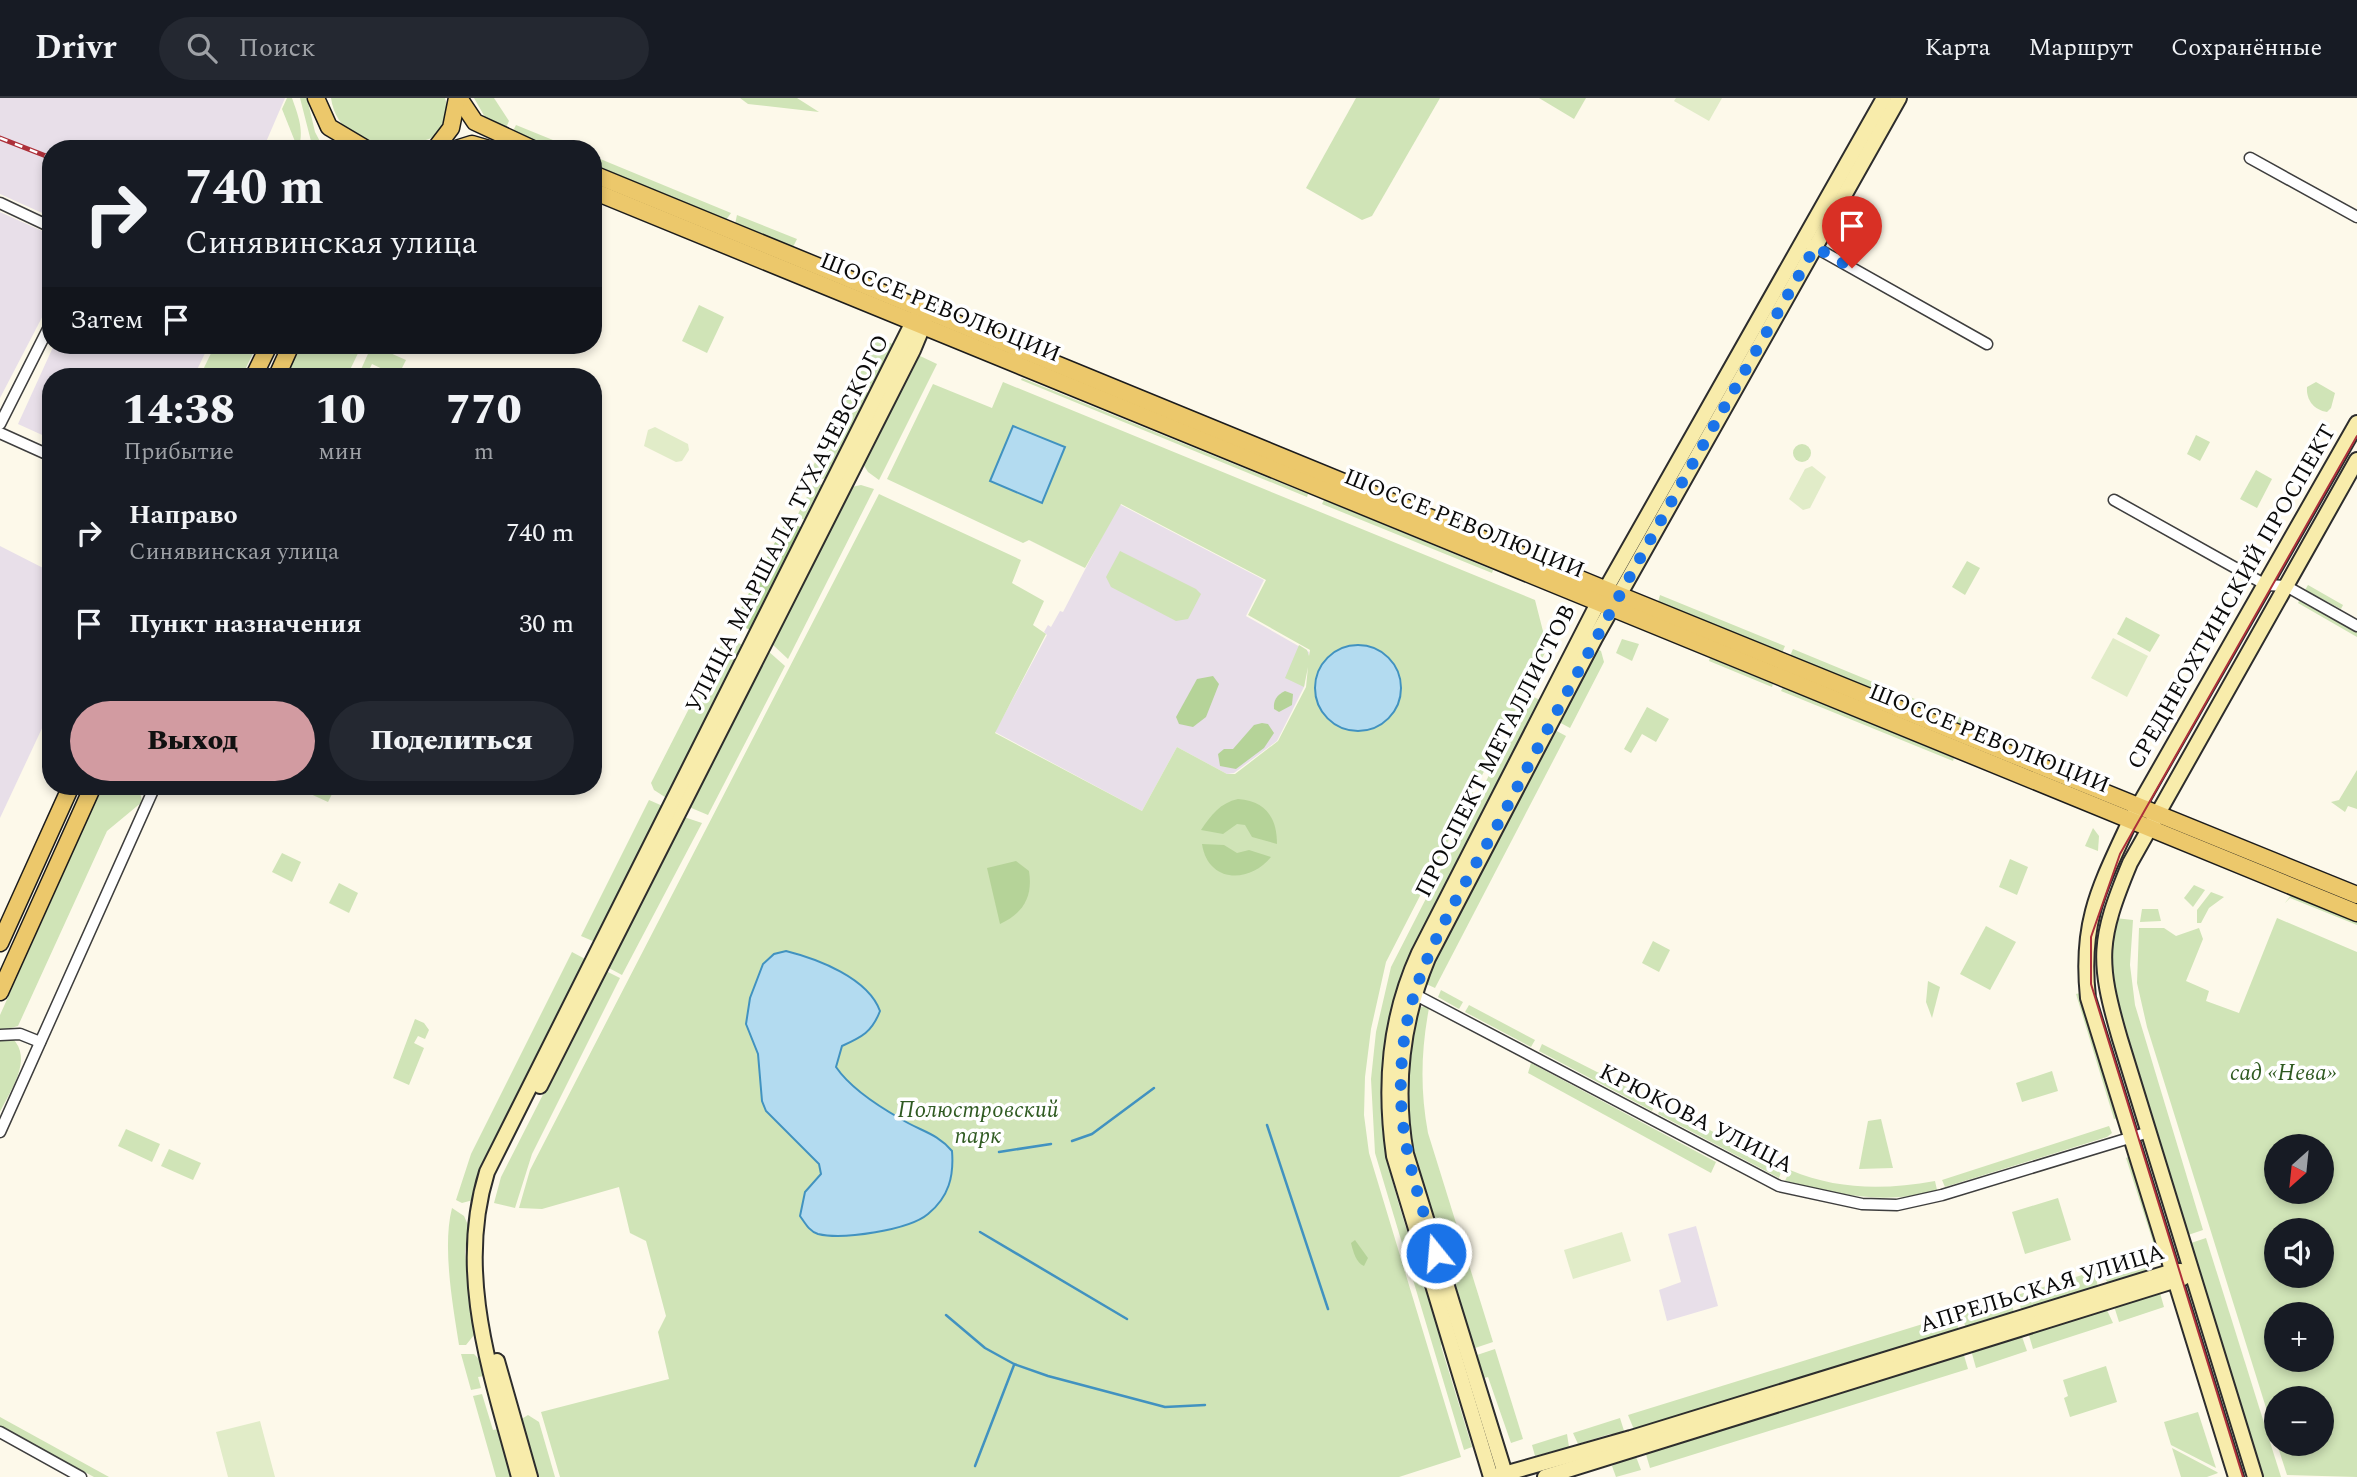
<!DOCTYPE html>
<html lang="ru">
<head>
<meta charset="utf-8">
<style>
  body { margin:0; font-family:Spectral,serif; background:#242831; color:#f1f3f6; height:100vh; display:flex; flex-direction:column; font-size:26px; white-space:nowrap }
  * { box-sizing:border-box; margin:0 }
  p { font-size:23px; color:#9ea1a6 }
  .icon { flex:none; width:38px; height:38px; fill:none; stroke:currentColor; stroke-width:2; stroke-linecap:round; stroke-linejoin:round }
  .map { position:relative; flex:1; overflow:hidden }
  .side { position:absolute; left:42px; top:270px; width:560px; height:427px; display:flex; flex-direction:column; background:#171b24; border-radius:28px; box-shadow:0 4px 10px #0003 }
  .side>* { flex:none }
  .hud { position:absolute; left:42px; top:42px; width:560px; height:214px; border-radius:28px; box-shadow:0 4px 10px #0003; background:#171b24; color:#f1f3f6; overflow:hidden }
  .needle { width:46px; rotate:207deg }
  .fabs { position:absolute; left:2264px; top:1036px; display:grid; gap:14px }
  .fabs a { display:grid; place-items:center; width:70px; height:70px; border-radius:50%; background:#171b24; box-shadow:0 4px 10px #0003; font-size:35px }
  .pin { position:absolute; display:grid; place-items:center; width:60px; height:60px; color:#fff; margin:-72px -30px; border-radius:50% 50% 50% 0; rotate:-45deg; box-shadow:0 0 7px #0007 }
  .pin .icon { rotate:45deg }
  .me { position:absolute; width:77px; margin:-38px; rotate:343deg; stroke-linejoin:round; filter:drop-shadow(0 0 5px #0008) }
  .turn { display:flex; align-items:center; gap:24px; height:147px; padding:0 28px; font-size:32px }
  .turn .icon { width:91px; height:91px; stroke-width:2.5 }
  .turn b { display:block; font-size:49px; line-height:60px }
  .then { display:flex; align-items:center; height:66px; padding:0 28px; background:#0003; gap:14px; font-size:26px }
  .eta { display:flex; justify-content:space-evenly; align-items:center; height:119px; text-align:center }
  .eta b { font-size:42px; font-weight:800; line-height:49px }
  .action { display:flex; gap:14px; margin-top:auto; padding:14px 28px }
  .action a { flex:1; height:80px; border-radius:42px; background:#d29ba1; color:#111; font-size:28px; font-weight:800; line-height:80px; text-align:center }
  .action a+a { background:#242831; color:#f1f3f6 }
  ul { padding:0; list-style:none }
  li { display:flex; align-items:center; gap:21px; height:91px; padding:0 28px }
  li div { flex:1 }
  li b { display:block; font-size:26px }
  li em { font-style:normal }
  header { display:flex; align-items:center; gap:42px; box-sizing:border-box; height:98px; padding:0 35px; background:#171b24; border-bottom:2px solid #363941 }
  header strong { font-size:33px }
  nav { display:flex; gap:38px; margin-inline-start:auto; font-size:24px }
  .search { width:490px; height:63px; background:#242831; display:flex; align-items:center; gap:18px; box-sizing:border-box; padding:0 24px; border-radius:38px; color:#9ea1a6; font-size:26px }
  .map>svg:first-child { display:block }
  .industrial { fill:#e8dfe9 }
  .green { fill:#d0e4b7; fill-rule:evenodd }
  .forest { fill:#b5d398 }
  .pitch { fill:#e1ecc8 }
  .water { fill:#b3dbf0; stroke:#4192c0; stroke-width:2 }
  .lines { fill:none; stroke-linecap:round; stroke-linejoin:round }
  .stream { stroke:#4192c0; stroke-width:2.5 }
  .street-casing { stroke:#3e3e3e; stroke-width:13 }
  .secondary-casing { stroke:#2d2d2d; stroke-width:18 }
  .primary-casing { stroke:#1c1c1c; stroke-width:19 }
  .street { stroke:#fff; stroke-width:10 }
  .secondary { stroke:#f8ecab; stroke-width:14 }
  .primary { stroke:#ecc86b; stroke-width:16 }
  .tram { stroke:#ad303a; stroke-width:2 }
  .rail-casing { stroke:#ad303a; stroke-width:5 }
  .rail { stroke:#fff; stroke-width:2.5; stroke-dasharray:8; stroke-linecap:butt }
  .route { stroke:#1a73e8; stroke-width:12; stroke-dasharray:0 21.6 }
  .labels { text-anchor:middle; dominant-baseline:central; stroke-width:7; stroke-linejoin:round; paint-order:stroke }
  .street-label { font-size:23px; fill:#0b0b0b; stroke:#fff }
  .park-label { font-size:23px; font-style:italic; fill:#305b22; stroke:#fff }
</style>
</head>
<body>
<header>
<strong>Drivr</strong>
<div class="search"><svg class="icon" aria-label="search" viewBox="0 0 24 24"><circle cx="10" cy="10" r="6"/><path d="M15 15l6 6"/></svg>Поиск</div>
<nav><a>Карта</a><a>Маршрут</a><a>Сохранённые</a></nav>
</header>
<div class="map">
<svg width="2357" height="1379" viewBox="0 0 2357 1379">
  <rect width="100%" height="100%" fill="#fdf9ea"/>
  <!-- industrial -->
  <g class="industrial">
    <path d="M0,0H285L263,51H51V119L0,96Z"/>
    <path d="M0,114L49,136L51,141V202L0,300Z"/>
    <path d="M54,247H209L194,278H51V341L18,326Z"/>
    <path d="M1119,406L1264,482L1246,518L1309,554L1304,589L1277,643L1234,675L1227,676L1177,649L1142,713L995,634L1047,537L1044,534L1048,527L1051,529L1060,513L1063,514Z"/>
    <path d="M0,448L51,474V611L0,720Z"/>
    <path d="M1696,1128L1718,1208L1667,1223L1659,1192L1681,1184L1668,1136Z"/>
  </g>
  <!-- green -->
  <g class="green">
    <path d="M287,0H292C298,17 305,34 298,51L282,11Z"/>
    <path d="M300,0H307L315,34L324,51H313Z"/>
    <path d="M331,0H445L449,14L438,37C402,56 338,51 331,0Z"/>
    <path d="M474,0H494L509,23L505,32L486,21Z"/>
    <path d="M740,0H797L819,14L748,6Z"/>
    <path d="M1356,0H1440L1372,118L1362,122L1306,90Z"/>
    <path d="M1539,0H1586L1574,21Z"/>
    <path d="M516,27L575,51H551L512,35Z"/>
    <path d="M593,58L731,115L726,122L593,68Z"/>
    <path d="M737,117L797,141L793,149L735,126Z"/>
    <path d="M699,207L724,219L707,255L682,243Z"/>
    <path d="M877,240L898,248L874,289L851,293Z"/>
    <path d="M215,247H257L242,278H200Z"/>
    <path d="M299,247H362L347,278H285Z"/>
    <path d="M372,247L406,262L398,278H390L391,275L372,266L366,278H358Z"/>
    <path d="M918,257L937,266L879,382L868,374L863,366Z"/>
    <path d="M1022,280L1308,396L1307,399L1021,282Z"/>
    <path d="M1003,284L1535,502L1545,541L1550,545L1386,864L1371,931L1365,979L1364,1017L1369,1055L1461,1359L1399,1379H560L541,1314L669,1281L658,1234L666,1218L646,1143L630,1135L619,1089L542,1111L519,1110L530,1072L879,396L1021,462L1012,485L1044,503L1033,527L1046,536L995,635L1142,713L1177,649L1227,676H1235L1278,643L1306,589L1308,569L1304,589L1285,580L1299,547L1307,552L1309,558L1310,552L1248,517L1266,482L1121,406L1085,470L1029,442L1023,445L887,381L933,286L992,310Z"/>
    <path d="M2316,284L2335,295L2331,310L2327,314C2314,312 2306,302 2307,289Z"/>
    <path d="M876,293L832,379L816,382L817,378L810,374L849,297Z"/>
    <path d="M2196,337L2210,344L2200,363L2187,356Z"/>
    <circle cx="1802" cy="355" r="9"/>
    <path d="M2256,372L2272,381L2257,410L2240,401Z"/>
    <path d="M829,386L806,423L797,418L813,387Z"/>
    <path d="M861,387L874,391L788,561L772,546L851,389Z"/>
    <path d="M1324,402L1493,472L1492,475L1322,406Z"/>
    <path d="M1120,453L1196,491L1201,496L1188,521L1176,523L1111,489L1106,479Z"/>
    <path d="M1967,463L1980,470L1965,497L1952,489Z"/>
    <path d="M2308,487L2343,507L2341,511L2305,492Z"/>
    <path d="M1660,497L1785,548L1782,555L1658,504Z"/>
    <path d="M2300,501L2357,534V539L2298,505Z"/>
    <path d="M2126,519L2160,537L2150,554L2117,536Z"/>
    <path d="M726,538L746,549L668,701L654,692L651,685Z"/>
    <path d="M1622,541L1639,546L1632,563L1616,555Z"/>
    <path d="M1597,551L1601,553L1604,564L1570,630L1557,623L1562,619Z"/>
    <path d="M1793,551L1902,596L1899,602L1790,558Z"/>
    <path d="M768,553L785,568L708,717L689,709Z"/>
    <path d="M1710,560L1773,586L1772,589L1709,563Z"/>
    <path d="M1783,589L1954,660L1953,663L1781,593Z"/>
    <path d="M1530,597L1542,603C1514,657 1486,711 1459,764C1415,849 1377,917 1381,1015C1384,1082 1423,1175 1444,1240L1441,1248L1472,1349L1464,1352L1375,1055L1371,981L1376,934L1391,869Z"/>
    <path d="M1910,599L2016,642L2013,649L1907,606Z"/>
    <path d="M1647,609L1669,621L1656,644L1642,636L1631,655L1624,651Z"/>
    <path d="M1553,631L1566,638L1435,890L1424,885Z"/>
    <path d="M2357,672V711L2348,708L2345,714L2331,704L2339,702Z"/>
    <path d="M103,688H139L142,704L107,733L18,928L0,933V917Z"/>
    <path d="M293,688H336L328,704Z"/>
    <path d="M649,702L665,709L595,844L581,838Z"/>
    <path d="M684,719L702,725L622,877L607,869Z"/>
    <path d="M2093,730L2099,738L2098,753L2085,748Z"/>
    <path d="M282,755L301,764L292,784L272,774Z"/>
    <path d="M2010,761L2028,769L2017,797L1999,789Z"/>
    <path d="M339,785L358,795L349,815L329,805Z"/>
    <path d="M2194,787L2205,792L2193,809L2184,800Z"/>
    <path d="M2211,794L2224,799L2209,810L2201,825H2197V812Z"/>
    <path d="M2291,797L2357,824V827L2290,800L2285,805Z"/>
    <path d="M2142,811H2158L2161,823L2140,824Z"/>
    <path d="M2115,820L2133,822L2130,867L2135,907L2203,1132L2188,1137L2114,893L2110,865Z"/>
    <path d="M2277,820L2357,854V1379L2287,1377L2277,1346H2322V1300H2277V1345L2147,929L2137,885L2139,830H2164L2176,838L2199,830L2203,841L2186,883L2209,893L2206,903L2239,915ZM2322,1048V1094H2277V1048ZM2322,1132V1178H2277V1132ZM2322,1216V1262H2277V1216Z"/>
    <path d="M1986,828L2016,844L1990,892L1960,876Z"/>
    <path d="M1653,843L1670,852L1659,874L1642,865Z"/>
    <path d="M572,854L587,862L476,1089L473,1102L462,1105L456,1102L471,1056Z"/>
    <path d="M606,873L620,880L532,1056L515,1110L494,1105L501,1079Z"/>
    <path d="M1928,883L1940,889L1932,920L1926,904Z"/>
    <path d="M1441,892L1463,904L1459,911L1438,899Z"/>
    <path d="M2080,895L2119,1020L2114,1021L2076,896Z"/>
    <path d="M1469,907L1535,942L1531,949L1465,914Z"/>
    <path d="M1425,908L1429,910C1421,953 1420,992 1428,1035L1493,1244L1475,1250L1467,1235C1430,1121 1389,1032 1418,910Z"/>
    <path d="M415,921L424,925L429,932L425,941L418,938L414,945L424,950L409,987L393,980Z"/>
    <path d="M12,940C34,961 10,993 0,1014V941Z"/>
    <path d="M1542,946L1656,1004L1652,1013L1539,953Z"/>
    <path d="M1531,965L1716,1064L1711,1075L1528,975Z"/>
    <path d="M2052,973L2058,993L2022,1004L2016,985Z"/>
    <path d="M1662,1008L1783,1069L1779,1080L1658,1016Z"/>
    <path d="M1881,1021L1893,1070L1859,1071L1868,1023Z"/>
    <path d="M2109,1028L2112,1035L2107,1039L1945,1089L1942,1082Z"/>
    <path d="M126,1031L160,1046L152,1064L118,1048Z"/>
    <path d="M169,1051L201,1065L193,1082L161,1068Z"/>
    <path d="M2130,1058L2157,1145L2154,1147L2126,1060Z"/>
    <path d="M1790,1072C1838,1092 1884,1092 1935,1083L1937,1092C1883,1108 1839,1096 1785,1083Z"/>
    <path d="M2058,1100L2071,1142L2025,1156L2012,1114Z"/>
    <path d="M452,1110L464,1118L468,1127L465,1154L474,1237L466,1247H459C453,1208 442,1149 452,1110Z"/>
    <path d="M2206,1140L2281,1379H2263L2261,1373L2191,1145Z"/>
    <path d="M2145,1158L2151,1171L2108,1186L2101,1172Z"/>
    <path d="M2095,1173L2098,1190L2022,1214L2017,1197Z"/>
    <path d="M2160,1195L2164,1209L2119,1224L2114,1208Z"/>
    <path d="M2011,1199L2014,1216L1966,1230L1960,1214Z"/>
    <path d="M2106,1210L2113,1225L2033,1251L2028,1234Z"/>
    <path d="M1955,1216L1959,1233L1635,1334L1628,1317Z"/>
    <path d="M2021,1236L2027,1253L1976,1270L1971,1252Z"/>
    <path d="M1495,1251L1523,1341L1511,1345L1488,1279L1484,1280L1477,1257Z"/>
    <path d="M1963,1254L1968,1271L1650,1370L1645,1353Z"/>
    <path d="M461,1256H474L480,1262L484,1278L478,1279L481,1290L471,1292Z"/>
    <path d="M2106,1268L2117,1304L2070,1319L2064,1300L2068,1298L2063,1282Z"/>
    <path d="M482,1296L493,1332L499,1331L512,1379H496L473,1298Z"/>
    <path d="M2198,1314L2216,1370L2171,1347L2164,1324Z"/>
    <path d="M528,1317L539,1324L555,1379H536L520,1322Z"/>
    <path d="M0,1319L109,1379H94L0,1328Z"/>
    <path d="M1620,1320L1625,1336H1610L1578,1346L1573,1335Z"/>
    <path d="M1567,1336L1569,1349L1535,1358L1532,1347Z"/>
    <path d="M2172,1350L2217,1374L2218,1375L2207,1379H2181Z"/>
    <path d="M1635,1356L1641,1372L1616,1379L1612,1368Z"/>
  </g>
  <!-- forest -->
  <g class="forest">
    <path d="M786,423L803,430L754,534L734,524Z"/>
    <path d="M1213,578L1219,586L1206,619L1193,629L1179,626L1176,619L1197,581Z"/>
    <path d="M1285,593L1293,596L1292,607L1279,614L1274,611C1273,602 1277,597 1285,593Z"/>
    <path d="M1262,625L1268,626L1274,635L1264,650L1236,671L1220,668L1218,656L1224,651H1233L1254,627Z"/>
    <path d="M1238,701C1266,703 1277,720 1277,746L1252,739L1245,727L1237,726L1223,736L1201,732C1211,717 1220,705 1238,701Z"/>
    <path d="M1202,746L1224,747L1237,755L1249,752L1271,759C1249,786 1208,785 1202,746Z"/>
    <path d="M1016,763L1029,773C1033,798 1024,815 1000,826L987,770Z"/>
    <path d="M1355,1142L1368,1160L1364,1168C1356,1165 1353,1153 1351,1145Z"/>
  </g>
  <!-- pitch -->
  <g class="pitch">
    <path d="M1676,0H1722L1709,23L1674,3Z"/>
    <path d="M655,329L688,346L689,352L682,363L676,364L644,348L648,332Z"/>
    <path d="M1812,368L1826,379L1810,410L1803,412L1789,401L1805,371Z"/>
    <path d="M2113,540L2148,558L2127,599L2091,580Z"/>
    <path d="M1622,1134L1631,1163L1573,1181L1564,1152Z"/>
    <path d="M260,1323L275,1379H228L216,1334Z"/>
  </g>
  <!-- water -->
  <g class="water">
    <path d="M1013,328L1065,349L1042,405L990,383Z"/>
    <circle cx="1358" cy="590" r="43"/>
    <path d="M786,853C818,861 868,880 880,913C872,934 862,939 842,948L836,969C851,991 878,1008 901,1021C920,1033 937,1035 952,1053C954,1078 949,1099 928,1116C909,1132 843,1142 818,1136C809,1133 805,1125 800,1118L805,1094L821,1076L819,1066L766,1013L762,1003L758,956L746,926L750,900L763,866L774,856Z"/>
  </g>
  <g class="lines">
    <!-- stream -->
    <g class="stream">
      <path d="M1267,1027L1328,1211"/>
      <path d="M1072,1043L1092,1036L1154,990"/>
      <path d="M999,1054L1051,1046"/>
      <path d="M980,1134L1127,1221"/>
      <path d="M946,1217L985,1250L1014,1266L1048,1278L1165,1309L1205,1307"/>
      <path d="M975,1368L1014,1267"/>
    </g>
    <!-- street casing -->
    <g class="street-casing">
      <g id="street">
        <path d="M2250,60L2357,119"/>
        <path d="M0,105L51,129"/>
        <path d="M1811,147L1987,246"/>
        <path d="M0,326L51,225"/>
        <path d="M0,335L51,358"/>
        <path d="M2114,402L2266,487L2286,488L2357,528"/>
        <path d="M1412,895L1779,1088L1862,1106L1897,1107L1942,1097L2149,1034"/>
        <path d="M0,937L20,936L40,944"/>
        <path d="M0,1034L155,688"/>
        <path d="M0,1334L81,1379"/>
      </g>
    </g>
    <!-- secondary casing -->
    <g class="secondary-casing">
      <g id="secondary">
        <path d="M540,988L913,252L923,228L924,217"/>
        <path d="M497,1263L530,1379"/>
        <path d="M1497,1378L1631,1340L2173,1173H2181"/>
        <path d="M519,1379C492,1278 455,1177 487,1074L913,224L920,217"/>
        <path d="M1491,1379L1394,1058C1384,987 1389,921 1419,855L1598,505L1884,0"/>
        <path d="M1506,1379L1406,1056C1394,990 1402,922 1428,860L1595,540L1899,0"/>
        <path d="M1545,1379L2183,1180"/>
        <path d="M2236,1379L2088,900C2080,824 2099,790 2130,723L2357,325"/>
        <path d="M2255,1379L2120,941C2097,862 2098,842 2130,765L2357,362"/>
      </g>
    </g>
    <!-- primary casing -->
    <g class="primary-casing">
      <g id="primary">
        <path d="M316,0L329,29L366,51"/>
        <path d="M459,0L475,24L533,51"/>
        <path d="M435,51L451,30L457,0"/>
        <path d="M456,51L472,46L489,51"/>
        <path d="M593,76L1619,497L2357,797"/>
        <path d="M593,93L2357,815"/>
        <path d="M254,278L269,247"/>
        <path d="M277,278L291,247"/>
        <path d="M0,845L71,688"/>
        <path d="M0,894L93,688"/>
      </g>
    </g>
    <!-- street -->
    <use href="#street" class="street"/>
    <!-- secondary -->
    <use href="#secondary" class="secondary"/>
    <!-- primary -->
    <use href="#primary" class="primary"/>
    <!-- tram -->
    <path class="tram" d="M2243,1379L2091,886V839L2120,756L2357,338"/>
    <!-- rail casing -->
    <g class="rail-casing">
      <path id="rail" d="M0,40L46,58"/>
    </g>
    <!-- rail -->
    <use href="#rail" class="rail"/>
  </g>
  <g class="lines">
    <!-- route -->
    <path class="route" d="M1436,1155C1412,1077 1393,1026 1404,942C1414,863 1468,783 1505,713C1603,522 1709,336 1815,149L1852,170"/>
  </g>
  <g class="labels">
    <!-- street labels -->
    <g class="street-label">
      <text transform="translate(940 210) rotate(22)">ШОССЕ РЕВОЛЮЦИИ</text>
      <text transform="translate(788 426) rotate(-63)">УЛИЦА МАРШАЛА ТУХАЧЕВСКОГО</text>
      <text transform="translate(1464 426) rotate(22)">ШОССЕ РЕВОЛЮЦИИ</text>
      <text transform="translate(2232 499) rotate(-60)">СРЕДНЕОХТИНСКИЙ ПРОСПЕКТ</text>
      <text transform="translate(1989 641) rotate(22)">ШОССЕ РЕВОЛЮЦИИ</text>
      <text transform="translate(1496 653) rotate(-63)">ПРОСПЕКТ МЕТАЛЛИСТОВ</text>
      <text transform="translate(1696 1021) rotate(27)">КРЮКОВА УЛИЦА</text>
      <text transform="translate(2042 1191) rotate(-17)">АПРЕЛЬСКАЯ УЛИЦА</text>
    </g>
    <!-- park labels -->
    <g class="park-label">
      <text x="2283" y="975">сад «Нева»</text>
      <text x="978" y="1012">Полюстровский<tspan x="978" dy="26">парк</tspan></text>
    </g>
  </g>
</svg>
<div class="fabs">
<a><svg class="needle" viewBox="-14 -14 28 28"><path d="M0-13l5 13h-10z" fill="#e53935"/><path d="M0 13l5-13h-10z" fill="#9ea1a6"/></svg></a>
<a><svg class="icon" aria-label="sound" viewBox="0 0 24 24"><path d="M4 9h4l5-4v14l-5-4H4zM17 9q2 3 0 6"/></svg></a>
<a>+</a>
<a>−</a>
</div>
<div class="pin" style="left:1852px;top:170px;background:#d93025"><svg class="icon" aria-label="arrive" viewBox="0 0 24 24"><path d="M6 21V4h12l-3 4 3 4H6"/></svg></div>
<svg class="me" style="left:1436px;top:1155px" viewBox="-20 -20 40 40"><circle r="17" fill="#1a73e8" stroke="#fff" stroke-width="3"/><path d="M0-11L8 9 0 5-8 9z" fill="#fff"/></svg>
<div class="hud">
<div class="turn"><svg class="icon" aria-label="right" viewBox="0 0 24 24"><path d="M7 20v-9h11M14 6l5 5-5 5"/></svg><div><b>740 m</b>Синявинская улица</div></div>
<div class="then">Затем<svg class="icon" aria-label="arrive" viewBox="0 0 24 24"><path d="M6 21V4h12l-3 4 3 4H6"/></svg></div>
</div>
<section class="side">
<div class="eta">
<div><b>14:38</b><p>Прибытие</p></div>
<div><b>10</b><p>мин</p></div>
<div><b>770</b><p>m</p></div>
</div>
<ul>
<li><svg class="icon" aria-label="right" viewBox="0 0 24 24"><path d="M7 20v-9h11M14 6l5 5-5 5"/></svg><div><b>Направо</b><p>Синявинская улица</p></div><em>740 m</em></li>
<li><svg class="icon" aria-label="arrive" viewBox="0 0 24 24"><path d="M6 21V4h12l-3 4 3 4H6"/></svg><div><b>Пункт назначения</b></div><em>30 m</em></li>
</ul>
<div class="action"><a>Выход</a><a>Поделиться</a></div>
</section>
</div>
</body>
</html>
